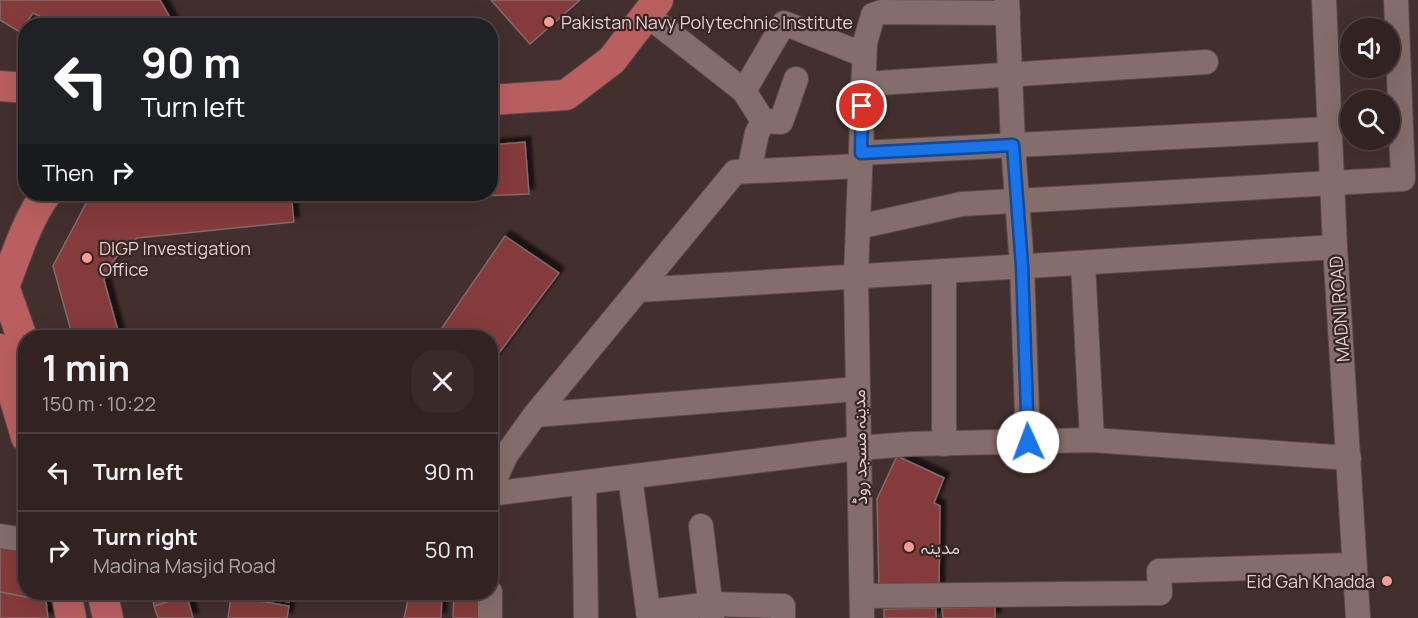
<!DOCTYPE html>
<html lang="en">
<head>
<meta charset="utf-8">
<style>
  body { margin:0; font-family:Manrope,"Noto Sans Arabic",sans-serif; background:#3a2b2a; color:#f1f3f6; height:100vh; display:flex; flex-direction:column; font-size:22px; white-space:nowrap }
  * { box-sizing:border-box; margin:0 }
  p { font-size:20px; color:#a8a4a5 }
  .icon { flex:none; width:33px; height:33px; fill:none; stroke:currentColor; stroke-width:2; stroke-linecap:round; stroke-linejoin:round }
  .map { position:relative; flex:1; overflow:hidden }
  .side { position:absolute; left:18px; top:330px; width:480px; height:270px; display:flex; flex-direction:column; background:#322322; border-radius:24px; box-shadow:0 6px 24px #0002,0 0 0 2px #4d4040 }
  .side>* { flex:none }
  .hud { position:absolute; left:18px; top:18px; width:480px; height:183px; border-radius:24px; box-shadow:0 6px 24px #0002,0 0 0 2px #4d4040; background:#202124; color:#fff; overflow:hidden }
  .controls { position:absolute; left:1340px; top:18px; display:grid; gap:12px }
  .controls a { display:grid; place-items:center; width:60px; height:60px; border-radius:50%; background:#322322; box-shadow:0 6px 24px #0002,0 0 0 2px #4d4040; font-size:30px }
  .pin { position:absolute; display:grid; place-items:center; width:51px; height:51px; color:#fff; margin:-26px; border:3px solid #fff; border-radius:50%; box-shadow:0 2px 6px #0007 }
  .me { position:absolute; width:66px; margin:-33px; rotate:358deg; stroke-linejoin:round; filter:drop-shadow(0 0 4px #0008) }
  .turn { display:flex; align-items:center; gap:21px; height:126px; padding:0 24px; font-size:27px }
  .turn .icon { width:78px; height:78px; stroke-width:2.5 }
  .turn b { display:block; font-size:42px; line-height:51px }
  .then { display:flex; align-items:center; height:57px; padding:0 24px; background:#0003; gap:12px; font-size:22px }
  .round { display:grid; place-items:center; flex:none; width:63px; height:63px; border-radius:24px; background:#3a2b2a }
  .head { display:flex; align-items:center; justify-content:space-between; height:102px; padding:0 24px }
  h1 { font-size:36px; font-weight:700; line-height:45px }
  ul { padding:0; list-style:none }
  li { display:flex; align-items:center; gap:18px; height:78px; padding:0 24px; border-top:2px solid #4d4040 }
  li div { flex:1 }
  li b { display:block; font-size:22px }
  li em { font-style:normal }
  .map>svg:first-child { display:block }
  .building { fill:#853b3a; stroke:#826b69; stroke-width:1.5; filter:url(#shadow) }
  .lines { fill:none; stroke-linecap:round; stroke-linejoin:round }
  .minor-casing { stroke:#5b4b4a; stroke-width:26 }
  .major-casing { stroke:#5b4b4a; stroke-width:32 }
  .minor { stroke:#856d6b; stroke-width:24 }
  .major { stroke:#ba5f60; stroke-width:30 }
  .route-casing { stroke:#114b97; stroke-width:15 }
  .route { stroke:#1a73e8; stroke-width:10 }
  .poi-dot { fill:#f59b98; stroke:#392524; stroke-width:2 }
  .labels { text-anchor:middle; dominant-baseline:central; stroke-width:4.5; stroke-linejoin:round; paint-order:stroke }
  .poi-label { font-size:18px; fill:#ddd0cf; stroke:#392524; text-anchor:start }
  .street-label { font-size:18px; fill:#ddd0cf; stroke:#392524 }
</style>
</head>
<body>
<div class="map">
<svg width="1418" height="618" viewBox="0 0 1418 618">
  <defs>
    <filter id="shadow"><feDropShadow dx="5.5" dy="-5.5" stdDeviation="1.5" flood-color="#0009"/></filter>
  </defs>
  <rect width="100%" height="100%" fill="#432f2e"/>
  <!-- building -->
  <g class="building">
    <path d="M0,0H160L175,26H61L33,13L20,32L0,20Z"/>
    <path d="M491,0H580L530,44Z"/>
    <path d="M525,142L529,194L388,200L387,194H490V145Z"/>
    <path d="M91,194H291L294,222L137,238L122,250L110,266L104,280L120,338H73L53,266Z"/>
    <path d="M505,236L559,273L490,365V338H435Z"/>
    <path d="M897,456L944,478L934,503L940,506L939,588L879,590L877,499Z"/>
    <path d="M0,542L26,547V592H44L46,601L0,592Z"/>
    <path d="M0,592L46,601L48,618H0Z"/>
    <path d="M152,592H215L187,596L154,606Z"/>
    <path d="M241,592H290L289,602Z"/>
    <path d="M410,592H442L441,618H404Z"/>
    <path d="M454,592H484V618H453Z"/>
    <path d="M187,596L193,618H158L154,606Z"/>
    <path d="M231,596L289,606L287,618H228Z"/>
    <path d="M995,607V618H943L942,608Z"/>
    <path d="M936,608V618H884V609Z"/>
  </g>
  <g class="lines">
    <!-- minor casing -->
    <g class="minor-casing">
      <g id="minor">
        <path d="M1007,0L1013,145L1022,266L1028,442"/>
        <path d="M1324,0L1335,247L1358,618"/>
        <path d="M647,15L744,91L763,121"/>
        <path d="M863,84L1206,62"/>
        <path d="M744,91L784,23L864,55"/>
        <path d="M861,153L1329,129"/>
        <path d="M749,171L757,133L763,121L781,122L796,79"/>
        <path d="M858,227L962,204L1403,179L1396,0"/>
        <path d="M1083,263L1092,440"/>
        <path d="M944,271V444"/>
        <path d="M638,290L1335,247"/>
        <path d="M535,415L858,389"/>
        <path d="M630,477L649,618"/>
        <path d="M584,483L586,618"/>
        <path d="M490,490L506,455L535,415L735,172L860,166"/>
        <path d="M490,494L859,448L910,444L1092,440L1349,458"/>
        <path d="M701,526L712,618"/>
        <path d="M0,536L26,540"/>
        <path d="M490,592V618"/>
        <path d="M862,596L1160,593L1159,571L1354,565"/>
        <path d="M648,612L711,604L783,606V618"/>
        <path d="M862,618L856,276L865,43L873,15L882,12L1008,13"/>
      </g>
    </g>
    <!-- major casing -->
    <g class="major-casing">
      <g id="major">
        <path d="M0,86L26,88"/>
        <path d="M490,100L566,95L612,60L658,0"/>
        <path d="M0,275L26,349"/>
        <path d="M4,287C16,256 27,220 46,194"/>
        <path d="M0,349L26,437"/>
        <path d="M66,592L71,618"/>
        <path d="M102,592L108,618"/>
      </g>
    </g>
    <!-- minor -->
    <use href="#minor" class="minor"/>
    <!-- major -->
    <use href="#major" class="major"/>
  </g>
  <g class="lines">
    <!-- route casing -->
    <g class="route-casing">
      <path id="route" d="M862,106L861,153L1013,145L1022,266L1028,442"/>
    </g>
    <!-- route -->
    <use href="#route" class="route"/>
  </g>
  <!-- markers -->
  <g class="poi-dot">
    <circle cx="549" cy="22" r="6"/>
    <circle cx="87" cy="258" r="6"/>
    <circle cx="909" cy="547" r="6"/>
    <circle cx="1387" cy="581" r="6"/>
  </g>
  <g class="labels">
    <!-- poi labels -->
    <g class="poi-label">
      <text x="561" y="22">Pakistan Navy Polytechnic Institute</text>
      <text x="99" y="248">DIGP Investigation<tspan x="99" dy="21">Office</tspan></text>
      <text x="921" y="547">مدینہ</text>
      <text x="1375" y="581" text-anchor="end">Eid Gah Khadda</text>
    </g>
    <!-- street labels -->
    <g class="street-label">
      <text transform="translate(1339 309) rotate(-94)">MADNI ROAD</text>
      <text transform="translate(859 447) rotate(-91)">مدینہ مسجد روڈ</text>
    </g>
  </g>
</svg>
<div class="controls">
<a><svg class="icon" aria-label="sound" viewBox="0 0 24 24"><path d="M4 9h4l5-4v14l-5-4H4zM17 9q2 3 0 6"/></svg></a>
<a><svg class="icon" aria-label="search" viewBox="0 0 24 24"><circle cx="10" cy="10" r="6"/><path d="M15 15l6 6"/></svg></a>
</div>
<div class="pin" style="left:862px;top:106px;background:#d93025"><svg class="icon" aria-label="arrive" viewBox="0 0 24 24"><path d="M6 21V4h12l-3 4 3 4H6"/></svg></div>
<svg class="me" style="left:1028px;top:442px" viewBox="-20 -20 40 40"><circle r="19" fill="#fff"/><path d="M0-13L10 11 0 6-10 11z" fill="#1a73e8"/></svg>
<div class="hud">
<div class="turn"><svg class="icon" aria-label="left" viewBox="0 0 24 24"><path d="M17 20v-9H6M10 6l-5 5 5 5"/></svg><div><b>90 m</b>Turn left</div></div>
<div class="then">Then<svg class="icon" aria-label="right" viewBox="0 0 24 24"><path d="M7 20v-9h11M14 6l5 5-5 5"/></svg></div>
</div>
<section class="side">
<div class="head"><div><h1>1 min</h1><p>150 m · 10:22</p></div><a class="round"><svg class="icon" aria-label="close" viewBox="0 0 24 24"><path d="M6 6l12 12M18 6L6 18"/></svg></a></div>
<ul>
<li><svg class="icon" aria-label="left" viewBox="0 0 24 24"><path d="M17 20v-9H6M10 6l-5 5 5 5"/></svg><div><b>Turn left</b></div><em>90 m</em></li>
<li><svg class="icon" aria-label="right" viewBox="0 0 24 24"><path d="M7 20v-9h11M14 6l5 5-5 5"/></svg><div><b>Turn right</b><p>Madina Masjid Road</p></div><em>50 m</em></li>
</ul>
</section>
</div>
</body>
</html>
